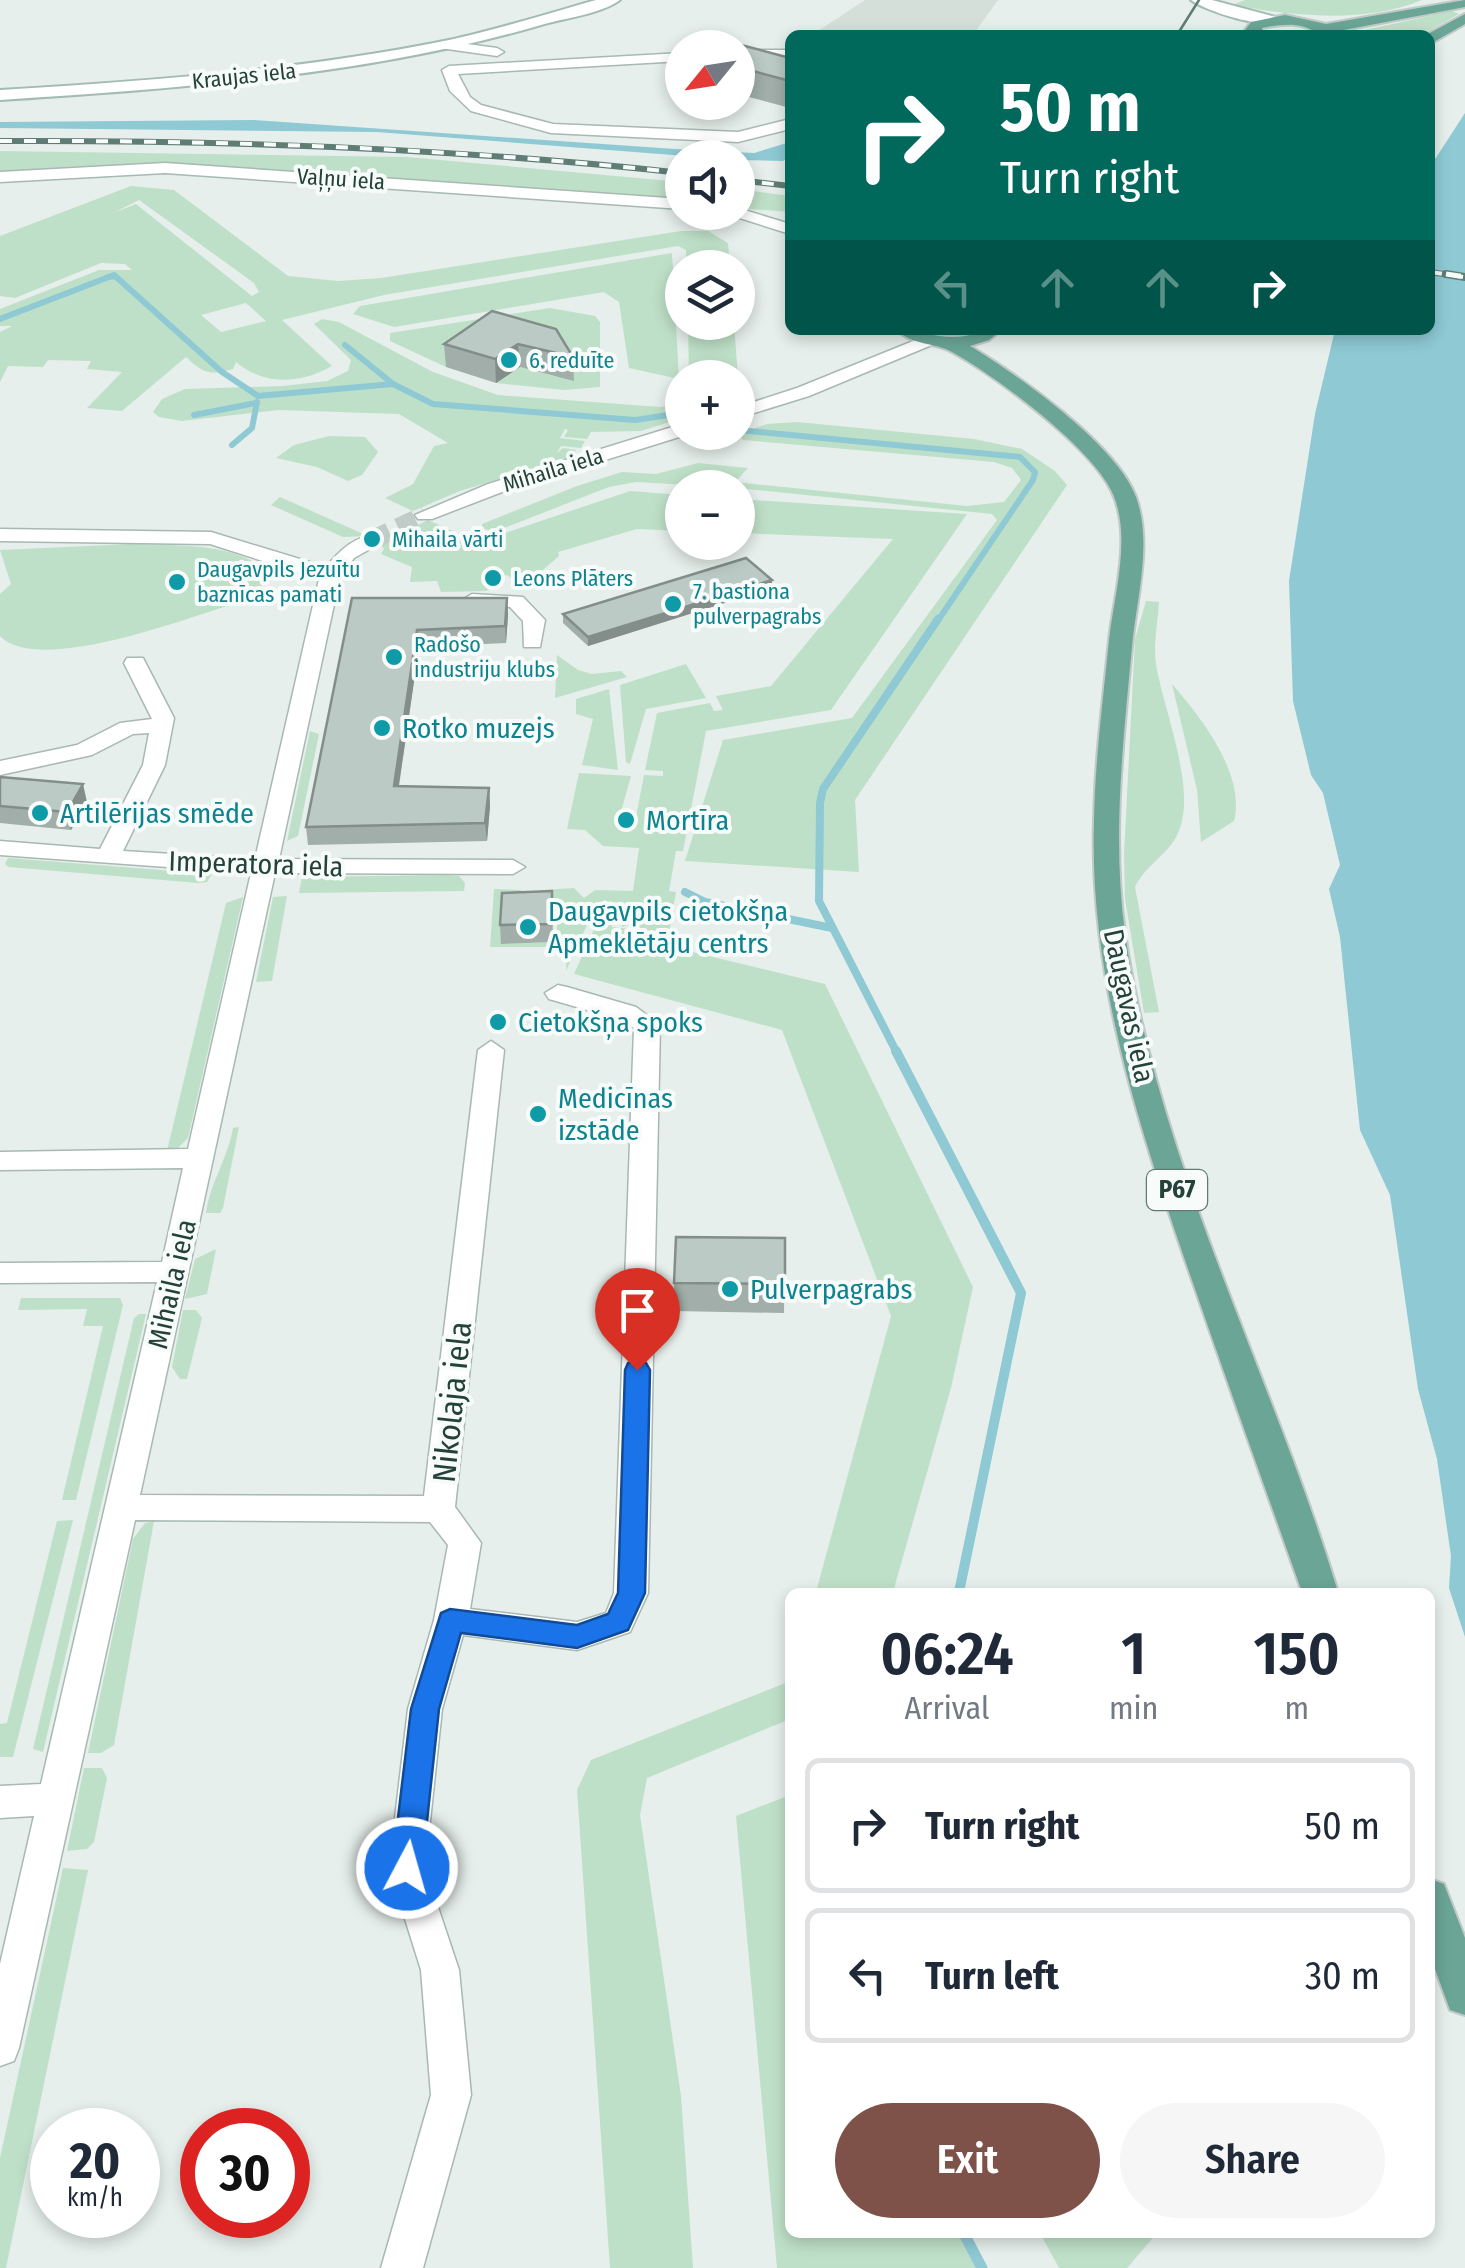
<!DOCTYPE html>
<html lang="en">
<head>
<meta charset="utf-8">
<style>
  body { margin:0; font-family:"Fira Sans Condensed",sans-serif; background:#f6f6f7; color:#1f2937; height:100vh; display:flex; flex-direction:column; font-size:38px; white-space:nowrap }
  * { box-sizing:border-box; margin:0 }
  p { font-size:32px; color:#747a83 }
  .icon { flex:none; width:55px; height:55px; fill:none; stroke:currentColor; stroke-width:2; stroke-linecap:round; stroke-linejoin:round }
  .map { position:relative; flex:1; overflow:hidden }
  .details { position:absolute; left:785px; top:1588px; width:650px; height:650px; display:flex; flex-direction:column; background:#fff; border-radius:15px; box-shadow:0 5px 15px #0003 }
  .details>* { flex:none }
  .guide { position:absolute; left:785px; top:30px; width:650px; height:305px; border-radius:15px; box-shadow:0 5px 15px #0003; background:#00695c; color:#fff; overflow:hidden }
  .needle { width:65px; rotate:240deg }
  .buttons { position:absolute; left:665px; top:30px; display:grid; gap:20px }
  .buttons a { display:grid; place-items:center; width:90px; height:90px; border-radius:50%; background:#fff; box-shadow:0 5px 15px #0003; font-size:50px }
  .speed { position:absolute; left:30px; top:2108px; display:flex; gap:20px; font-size:50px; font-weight:700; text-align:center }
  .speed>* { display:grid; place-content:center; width:130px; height:130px; border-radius:50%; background:#fff; box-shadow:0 5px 15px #0003; line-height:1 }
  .speed small { font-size:25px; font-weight:400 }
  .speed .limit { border:15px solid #d22; background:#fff; color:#111 }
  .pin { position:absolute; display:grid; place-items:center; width:85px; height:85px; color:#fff; margin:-102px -42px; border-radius:50% 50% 50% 0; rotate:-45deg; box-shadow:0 0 10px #0007 }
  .pin .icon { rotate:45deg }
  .me { position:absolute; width:110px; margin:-55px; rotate:6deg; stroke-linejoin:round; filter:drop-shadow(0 0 8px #0008) }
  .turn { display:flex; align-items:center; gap:35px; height:210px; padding:0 50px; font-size:45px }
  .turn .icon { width:130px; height:130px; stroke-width:2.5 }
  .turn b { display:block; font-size:70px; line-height:85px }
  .lanes { display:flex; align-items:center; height:95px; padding:0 50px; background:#0003; justify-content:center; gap:50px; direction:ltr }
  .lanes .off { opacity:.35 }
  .eta { display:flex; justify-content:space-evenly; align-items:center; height:170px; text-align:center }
  .eta b { font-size:60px; font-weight:600; line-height:70px }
  .cta { display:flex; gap:20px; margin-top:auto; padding:20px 50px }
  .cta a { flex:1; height:115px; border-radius:60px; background:#7f5249; color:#fff; font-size:40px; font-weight:600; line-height:115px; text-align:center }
  .cta a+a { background:#f6f6f7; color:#1f2937 }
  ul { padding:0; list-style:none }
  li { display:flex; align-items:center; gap:30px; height:135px; margin:0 20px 15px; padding:0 30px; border:5px solid #e0e1e3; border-radius:15px }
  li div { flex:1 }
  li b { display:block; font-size:38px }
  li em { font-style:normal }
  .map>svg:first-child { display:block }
  .built { fill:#d4dfda }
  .green { fill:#bfe0c8; fill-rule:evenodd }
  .water { fill:#8ec9d4 }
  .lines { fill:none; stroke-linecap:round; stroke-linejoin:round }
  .stream-far4 { stroke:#8ec9d4; stroke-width:5 }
  .stream-far3 { stroke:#8ec9d4; stroke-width:6 }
  .stream-far2 { stroke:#8ec9d4; stroke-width:8 }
  .stream-far1 { stroke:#8ec9d4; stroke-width:10 }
  .stream { stroke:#8ec9d4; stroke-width:11 }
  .street-tunnel { stroke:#bfccc8; stroke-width:19; stroke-dasharray:19 10; stroke-linecap:butt }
  .street-casing { stroke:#a8b8b2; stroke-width:3 }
  .secondary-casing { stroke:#a4bbb3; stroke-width:4 }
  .primary-casing { stroke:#c2cac8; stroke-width:4 }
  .street { fill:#fff; fill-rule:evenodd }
  .secondary { fill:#fff; fill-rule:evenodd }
  .primary { fill:#6aa596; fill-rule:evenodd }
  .tram { stroke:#5f7d75; stroke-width:2.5 }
  .rail-far1-casing { stroke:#5f7d75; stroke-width:6 }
  .rail-casing { stroke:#5f7d75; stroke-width:8 }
  .rail-far1 { stroke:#f7fbf9; stroke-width:4; stroke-dasharray:12; stroke-linecap:butt }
  .rail { stroke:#f7fbf9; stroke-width:5; stroke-dasharray:15; stroke-linecap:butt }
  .wall { fill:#a1aea9 }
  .shaded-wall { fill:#838d89 }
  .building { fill:#bbcac4; stroke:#838d89; stroke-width:2.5 }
  .route { fill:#1a73e8; stroke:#114b97; stroke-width:2.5 }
  .culture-dot { fill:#0f9aa8; stroke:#f7fbf9; stroke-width:4 }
  .labels { text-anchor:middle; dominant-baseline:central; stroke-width:8; stroke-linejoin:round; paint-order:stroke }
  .far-street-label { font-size:22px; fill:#24423a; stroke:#f7fbf9 }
  .far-culture-label { font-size:22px; fill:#0d838f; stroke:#f7fbf9; text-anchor:start }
  .shield { fill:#f7fbf9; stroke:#637a73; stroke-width:2.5 }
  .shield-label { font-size:25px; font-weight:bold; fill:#24423a }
  .culture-label { font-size:28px; fill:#0d838f; stroke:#f7fbf9; text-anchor:start }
  .street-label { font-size:28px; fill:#24423a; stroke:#f7fbf9 }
  .near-street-label { font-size:32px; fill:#24423a; stroke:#f7fbf9 }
</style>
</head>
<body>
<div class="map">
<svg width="1465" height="2268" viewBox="0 0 1465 2268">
  <rect width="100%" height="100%" fill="#e6efeb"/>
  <!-- built -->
  <path class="built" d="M865,0H998L973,35H812Z"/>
  <!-- green -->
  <g class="green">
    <path d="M1245,0H1422C1364,24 1293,16 1232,5Z"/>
    <path d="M1452,11L1459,14L1422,35H1342Z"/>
    <path d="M0,151L407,157L682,182V200L193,166L0,173Z"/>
    <path d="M131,186L174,190L288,276L338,281L381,278L681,231H708L728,243L730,267H687L686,250L678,246L384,295L282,320L332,366C301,384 264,386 236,362L233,369C209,376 203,373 186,357L122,411L87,408L122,372L87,369L91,361L48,360L43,367L8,366L0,382V332L12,326H0V309L99,270H132L125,264L101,263L15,298L0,296V236ZM139,200L254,283L259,292L252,296L136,204L113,213ZM246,303L266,321L221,332L201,315Z"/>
    <path d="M738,189L790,196V212L738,208Z"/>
    <path d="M672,253L679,379L629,368L619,302L604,292L394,327L353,314L360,306Z"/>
    <path d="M550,308L595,316L600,322V387L564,390L496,383L520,367L558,377L467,333L447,341L474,347L446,367L390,341V333Z"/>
    <path d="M322,319L339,322L433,372L498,395L660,407L682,404V418L641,431L591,432L587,439L564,437L568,430L565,429L560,438L585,441L581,448L561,446L557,453L563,448L576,450L572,456L460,491L413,511L385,498L413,484L434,446L448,443L399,414L279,410L182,421L159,417L153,412L162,399L185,389L283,386L327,381L348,371L351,360L314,324Z"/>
    <path d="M688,323H734L738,378L689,377Z"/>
    <path d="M797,422L974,439L1022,449L1055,471L1067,485L855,800L859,872L685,861L723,740L852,718L997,520L992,514L738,488L636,482L609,487L494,532L482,528V524L577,486L622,472L656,474L698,463L748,468L735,482L967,506L1004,502L1021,480L1012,468L994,462L743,440L738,434L767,424Z"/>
    <path d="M329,436L365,437L378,452L362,475L348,481L317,467L276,458L294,445Z"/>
    <path d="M630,491L682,495V531L637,529L558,552L559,556L523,587L507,575L485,582L491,588L486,591L441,592L437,581L410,582L412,567L381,554L384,549L380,544L428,520L478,542Z"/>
    <path d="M280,497L368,536L343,537L271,505Z"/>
    <path d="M738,499L967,514L831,710L706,731L683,851H676L669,891L676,892L667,946L825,984L973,1287L951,1388L893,1592H816L891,1316L782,1030L574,974L602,911L609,909L612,927L640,930L635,904L636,922L622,927L618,907L611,901L596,905L566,971L567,947H490L494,889L521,890V911L502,944L557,942V909L542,908V890L574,888L584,898L595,890L633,891L639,848L603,846L585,830L567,829L579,773L631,776L619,819L625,824L635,822L644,775L663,776V771L645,770L657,713L710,703L714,711L723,710L716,696L771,686L893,539L738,533Z"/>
    <path d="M132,544C179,546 228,542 268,570L269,577L254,595L237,603C189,617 38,676 0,636V594L11,584L0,550Z"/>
    <path d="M1146,601L1159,602C1158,622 1153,645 1156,664C1163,709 1198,790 1178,833C1169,854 1145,865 1135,887L1159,1012L1144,1013L1125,899L1124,854L1135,639Z"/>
    <path d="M557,655L578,670L592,674L621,671L627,677L555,698Z"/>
    <path d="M686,664L706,698L646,709L630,764L626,762L620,685Z"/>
    <path d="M1172,684C1201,717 1246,775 1234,821L1201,842L1197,790Z"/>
    <path d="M609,689L618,770L582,765L593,719L576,714V699Z"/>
    <path d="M310,731L319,734L298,836L287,841Z"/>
    <path d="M8,858L212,874L207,882L198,883L9,867L5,864Z"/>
    <path d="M449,875L459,876L465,883L464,891L299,893L302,877Z"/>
    <path d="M287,896L272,981L256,982L273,897Z"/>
    <path d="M243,897L188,1138L176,1150L167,1151L226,903Z"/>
    <path d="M239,1127L223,1208L220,1213H206C210,1183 228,1158 233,1128Z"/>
    <path d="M216,1249L207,1294L185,1299L195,1259Z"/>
    <path d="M21,1298H120L123,1305L76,1500H62L103,1326H83L87,1309L18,1310Z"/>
    <path d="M183,1310H196L202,1318L187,1379H180L172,1367Z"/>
    <path d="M139,1314H146L43,1752L33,1749L134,1318Z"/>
    <path d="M73,1520L13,1757H0V1724L7,1723L57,1521Z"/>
    <path d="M154,1521L114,1745L101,1753H88L133,1539L145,1523Z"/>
    <path d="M790,1675V1719L647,1778L640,1815L681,2096L693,2268H610L577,1790L591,1760L788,1682Z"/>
    <path d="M84,1768H102L107,1778L94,1842L87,1849L67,1851Z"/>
    <path d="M790,1795V2232L963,2233L982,2268H777L736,1816Z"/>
    <path d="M63,1868L88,1870L6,2268H0V2158Z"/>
    <path d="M1040,2233H1157L1127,2268H1059Z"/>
  </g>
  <!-- water -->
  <g class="water">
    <path d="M1465,113V1637L1449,1588L1451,1556L1437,1459L1418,1389L1390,1195L1360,1130L1340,937L1329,889L1340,865L1323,793L1311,775L1293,701L1289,581L1315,414L1335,330H1430V167Z"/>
    <path d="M253,120L690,150L754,153L790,142V156L783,161L738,160L377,132L0,128V122Z"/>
  </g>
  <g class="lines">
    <!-- stream-far4 -->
    <path class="stream-far4" d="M107,277H116"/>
    <!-- stream-far3 -->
    <g class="stream-far3">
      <path d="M0,319L114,275L222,372L258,396L393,384L433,404L635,420L682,413"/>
      <path d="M345,345L393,384"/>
      <path d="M194,415L256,403"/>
      <path d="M738,430L1020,457L1035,472L1033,480L937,622"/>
      <path d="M232,445L252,428L257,402"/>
    </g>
    <!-- stream-far2 -->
    <g class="stream-far2">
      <path d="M685,892L705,902L832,928"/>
      <path d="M897,1053L819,901L820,803L823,789L938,619"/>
    </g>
    <!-- stream-far1 -->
    <path class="stream-far1" d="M896,1051L1021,1293L959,1592"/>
    <!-- stream -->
    <path class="stream" d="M963,2232L982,2268"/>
    <!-- street-tunnel -->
    <path class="street-tunnel" d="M372,540L425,515"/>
    <!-- street casing -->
    <g class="street-casing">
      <g id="street">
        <path d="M445,41L497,48L504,52L497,56L440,48L438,45Z"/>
        <rect x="738" y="50" width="52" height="8"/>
        <path d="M682,53V61L458,74L470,97L481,105L553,124L738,132L790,119V129L738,142L551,133L471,111L450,91L442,70L449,66Z"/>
        <path d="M165,163L682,199V209L165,173L0,182V172Z"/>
        <path d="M738,208L790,224V234L730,215L728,212H738Z"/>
        <path d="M928,335L937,340L934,344L809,396L738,418V407L797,388Z"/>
        <path d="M682,424V432L689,434L502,492L432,519H418L415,515L488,484Z"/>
        <path d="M0,529L211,532L326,567C339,551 357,533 379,536V544L354,558L340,577L279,859L513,860L525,867L513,874L275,873L140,1495L424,1496L478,1050L491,1041L504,1050L455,1507L481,1543L470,1609L577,1622L606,1613L614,1593L634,1028L618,1019L549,999L545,993L558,985L567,987L636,1007L660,1025L648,1593L630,1632L577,1650L463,1635L442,1709L425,1868L459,1970L471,2095L423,2268H381L431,2095L421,1970L389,1868L408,1709L434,1620L448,1545L430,1522L135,1520L19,2048L14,2061L0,2066V1964L34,1816L0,1818V1786L41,1784L157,1282L0,1283V1263L162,1262L183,1168L0,1170V1152L188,1149L251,873L0,855V841L100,849L143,765L149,733L133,734L92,755L0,775V761L77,745L120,723L152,719L124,663L127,658H143L174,718L165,765L123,851L255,859L319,579L210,544L0,541Z"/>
        <path d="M472,594L523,597L545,620L540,647H524L523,621L510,607L465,604L462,600Z"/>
      </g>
    </g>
    <!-- secondary casing -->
    <g class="secondary-casing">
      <g id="secondary">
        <path d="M596,0H620C601,14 565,18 541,25C366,76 181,88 0,100V90C150,81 301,70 449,40C499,29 547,14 596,0Z"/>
        <path d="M1191,0H1212L1283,19C1266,31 1208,12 1191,0Z"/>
      </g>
    </g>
    <!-- primary casing -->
    <g class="primary-casing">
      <g id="primary">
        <path d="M1465,0V7L1333,32L1335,35H1319C1304,21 1281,24 1262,28L1264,35H1248L1245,30L1251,22L1285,15L1326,24Z"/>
        <path d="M1465,14V24L1430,44V35H1426Z"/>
        <path d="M897,330C917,330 934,337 953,337C970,337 983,330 1001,330L989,340L970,346C1018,375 1117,445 1136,497C1153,544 1136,600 1132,647C1123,742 1112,838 1125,933C1158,1164 1271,1372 1338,1592H1302C1263,1482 1224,1373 1186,1263C1137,1120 1089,974 1094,821C1095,760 1103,700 1109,640C1114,594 1133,534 1111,490C1088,445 997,377 952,352C934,342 913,346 897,330Z"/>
        <path d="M1430,1879L1444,1884L1465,1938V2015L1450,2010L1430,1955Z"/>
      </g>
    </g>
    <!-- street -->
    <use href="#street" class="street"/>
    <!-- secondary -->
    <use href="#secondary" class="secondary"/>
    <!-- primary -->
    <use href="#primary" class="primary"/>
    <!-- tram -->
    <path class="tram" d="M1177,35L1199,0"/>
    <!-- rail-far1 casing -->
    <g class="rail-far1-casing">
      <g id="rail-far1">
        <path d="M0,141C228,140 455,148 682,173"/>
        <path d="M738,180L790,186"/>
        <path d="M1430,272L1463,277"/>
      </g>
    </g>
    <!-- rail casing -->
    <g class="rail-casing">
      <path id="rail" d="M1446,274L1465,277"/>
    </g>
    <!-- rail-far1 -->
    <use href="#rail-far1" class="rail-far1"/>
    <!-- rail -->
    <use href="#rail" class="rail"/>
  </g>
  <!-- wall -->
  <g class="wall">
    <path d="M738,48L790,58V108L738,94Z"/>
    <path d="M492,311L573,357L574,381L520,367L496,383L446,367L444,344Z"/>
    <path d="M772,580V588L588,646L563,623V614Z"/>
    <path d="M352,598H507L508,615L506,643L419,647L399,786L489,788L490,806L487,841L308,845L306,827Z"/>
    <path d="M0,777L87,802L71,830L0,823Z"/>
    <path d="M552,891L553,942L501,944L500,925Z"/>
    <path d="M785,1238L784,1313L674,1311V1283Z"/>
  </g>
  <!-- shaded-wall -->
  <g class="shaded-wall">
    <path d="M518,344L520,367L496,383L495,359Z"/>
    <path d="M772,580V588L588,646V637Z"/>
    <path d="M507,598L508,615L506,643L505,626Z"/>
    <path d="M417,630L419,647L396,804L394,786Z"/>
    <path d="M83,784L87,802L71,830L67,812Z"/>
    <path d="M489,788L490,806L487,841L485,823Z"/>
  </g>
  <!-- building -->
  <g class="building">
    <path d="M719,39L790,58V81L738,67V48H700Z"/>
    <path d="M492,311L556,329L573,357L518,344L495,359L444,344Z"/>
    <path d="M746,558L772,580L588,637L563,614Z"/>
    <path d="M352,598H507L505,626L417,630L394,786L489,788L485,823L306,827Z"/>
    <path d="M0,777L83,784L67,812L0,806Z"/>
    <path d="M552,891V924L500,925L502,893Z"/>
    <path d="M676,1237L785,1238V1284L674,1283Z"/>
  </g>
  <!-- route -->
  <path class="route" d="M637,1360L646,1363L650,1370L645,1593L628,1630L577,1648L461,1633L439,1709L422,1868L418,1877L407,1881L397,1877L392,1868L411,1709L441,1613L450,1609L577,1625L608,1614L618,1593L625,1370L628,1363Z"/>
  <!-- markers -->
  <g class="culture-dot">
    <circle cx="509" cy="360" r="10"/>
    <circle cx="372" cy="539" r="10"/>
    <circle cx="493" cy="578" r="10"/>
    <circle cx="177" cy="582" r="10"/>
    <circle cx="673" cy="604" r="10"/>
    <circle cx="394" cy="657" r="10"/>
    <circle cx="382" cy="728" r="10"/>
    <circle cx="40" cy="813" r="10"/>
    <circle cx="626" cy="820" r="10"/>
    <circle cx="528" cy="927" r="10"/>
    <circle cx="498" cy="1022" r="10"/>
    <circle cx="538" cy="1114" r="10"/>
    <circle cx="730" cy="1289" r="10"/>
  </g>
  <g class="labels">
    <!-- far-street labels -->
    <g class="far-street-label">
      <text transform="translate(244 76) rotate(-6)">Kraujas iela</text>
      <text transform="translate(341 179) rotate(4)">Vaļņu iela</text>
      <text transform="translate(553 470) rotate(-17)">Mihaila iela</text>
    </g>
    <!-- far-culture labels -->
    <g class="far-culture-label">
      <text x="529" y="360">6. reduīte</text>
      <text x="392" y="539">Mihaila vārti</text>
      <text x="197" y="569">Daugavpils Jezuītu<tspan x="197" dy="25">baznīcas pamati</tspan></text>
      <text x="513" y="578">Leons Plāters</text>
      <text x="693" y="591">7. bastiona<tspan x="693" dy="25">pulverpagrabs</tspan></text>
      <text x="414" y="644">Radošo<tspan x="414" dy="25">industriju klubs</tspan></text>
    </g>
    <!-- shield labels -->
    <rect class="shield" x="1147" y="1170" width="60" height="40" rx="8"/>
    <g class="shield-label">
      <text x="1177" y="1190">P67</text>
    </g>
    <!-- culture labels -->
    <g class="culture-label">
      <text x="402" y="728">Rotko muzejs</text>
      <text x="60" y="813">Artilērijas smēde</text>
      <text x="646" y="820">Mortīra</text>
      <text x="548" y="911">Daugavpils cietokšņa<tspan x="548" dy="32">Apmeklētāju centrs</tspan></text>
      <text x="518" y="1022">Cietokšņa spoks</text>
      <text x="558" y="1098">Medicīnas<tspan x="558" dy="32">izstāde</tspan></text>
      <text x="750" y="1289">Pulverpagrabs</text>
    </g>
    <!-- street labels -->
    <g class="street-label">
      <text transform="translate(256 864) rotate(2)">Imperatora iela</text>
      <text transform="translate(1129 1006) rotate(78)">Daugavas iela</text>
      <text transform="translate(172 1284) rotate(-77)">Mihaila iela</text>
    </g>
    <!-- near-street labels -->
    <g class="near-street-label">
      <text transform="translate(452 1402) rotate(-84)">Nikolaja iela</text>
    </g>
  </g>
</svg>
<div class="buttons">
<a><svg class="needle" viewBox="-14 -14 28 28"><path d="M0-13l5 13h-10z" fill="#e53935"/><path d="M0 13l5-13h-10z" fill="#747a83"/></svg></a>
<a><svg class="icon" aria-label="sound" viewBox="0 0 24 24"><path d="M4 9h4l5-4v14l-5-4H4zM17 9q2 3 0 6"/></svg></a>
<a><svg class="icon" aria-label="layers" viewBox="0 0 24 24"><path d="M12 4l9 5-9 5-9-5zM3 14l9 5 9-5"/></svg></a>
<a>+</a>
<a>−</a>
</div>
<div class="speed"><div>20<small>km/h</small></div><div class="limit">30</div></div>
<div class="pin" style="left:637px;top:1370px;background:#d93025"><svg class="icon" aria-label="arrive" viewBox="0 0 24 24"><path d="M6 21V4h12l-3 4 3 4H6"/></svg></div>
<svg class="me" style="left:407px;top:1868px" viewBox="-20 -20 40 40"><circle r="17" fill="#1a73e8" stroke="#fff" stroke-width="3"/><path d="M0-11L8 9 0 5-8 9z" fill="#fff"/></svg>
<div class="guide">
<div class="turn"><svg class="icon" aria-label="right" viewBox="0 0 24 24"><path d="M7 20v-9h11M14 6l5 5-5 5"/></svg><div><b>50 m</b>Turn right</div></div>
<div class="lanes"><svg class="icon off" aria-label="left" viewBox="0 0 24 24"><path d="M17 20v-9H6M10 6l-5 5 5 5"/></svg><svg class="icon off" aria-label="ahead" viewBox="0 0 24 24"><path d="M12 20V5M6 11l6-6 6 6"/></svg><svg class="icon off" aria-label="ahead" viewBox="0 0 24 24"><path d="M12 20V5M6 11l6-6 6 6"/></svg><svg class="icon" aria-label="right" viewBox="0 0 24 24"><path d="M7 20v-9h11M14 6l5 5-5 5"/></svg></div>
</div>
<section class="details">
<div class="eta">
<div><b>06:24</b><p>Arrival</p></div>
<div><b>1</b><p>min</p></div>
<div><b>150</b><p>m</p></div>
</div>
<ul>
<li><svg class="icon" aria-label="right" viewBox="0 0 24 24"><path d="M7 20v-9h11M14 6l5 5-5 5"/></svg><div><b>Turn right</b></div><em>50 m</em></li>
<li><svg class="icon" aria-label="left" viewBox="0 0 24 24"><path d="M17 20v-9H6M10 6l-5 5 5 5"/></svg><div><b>Turn left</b></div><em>30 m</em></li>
</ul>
<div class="cta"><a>Exit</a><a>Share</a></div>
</section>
</div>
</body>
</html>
